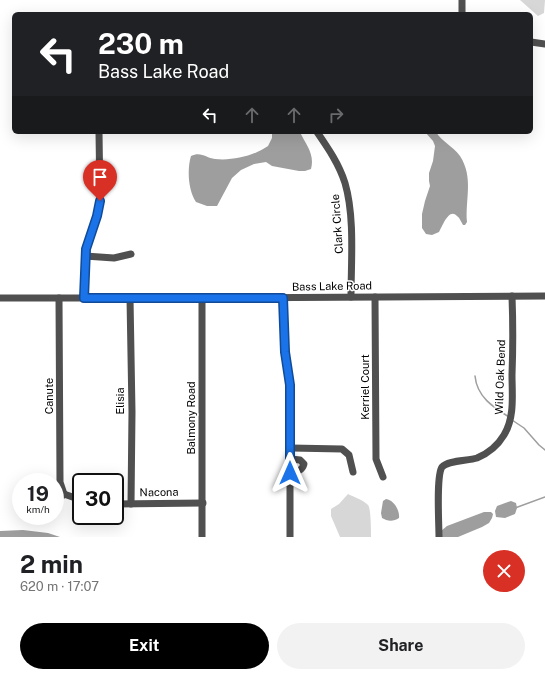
<!DOCTYPE html>
<html lang="en">
<head>
<meta charset="utf-8">
<style>
  body { margin:0; font-family:"Public Sans",sans-serif; background:#f2f2f2; color:#202124; height:100vh; display:flex; flex-direction:column; font-size:15px; white-space:nowrap }
  * { box-sizing:border-box; margin:0 }
  p { font-size:13px; color:#757577 }
  .icon { flex:none; width:22px; height:22px; fill:none; stroke:currentColor; stroke-width:2; stroke-linecap:round; stroke-linejoin:round }
  .map { position:relative; height:537px; overflow:hidden }
  .side { display:flex; flex-direction:column; background:#fff; flex:1 }
  .side>* { flex:none }
  .banner { position:absolute; left:12px; top:12px; width:521px; height:122px; border-radius:6px; box-shadow:0 4px 16px #0002; background:#202124; color:#fff; overflow:hidden }
  .speed { position:absolute; left:12px; top:473px; display:flex; gap:8px; font-size:20px; font-weight:700; text-align:center }
  .speed>* { display:grid; place-content:center; width:52px; height:52px; border-radius:50%; background:#fff; box-shadow:0 4px 16px #0002; line-height:1 }
  .speed small { font-size:10px; font-weight:400 }
  .speed .limit { border:2px solid #111; border-radius:6px; background:#fff; color:#111 }
  .pin { position:absolute; display:grid; place-items:center; width:34px; height:34px; color:#fff; margin:-41px -17px; border-radius:50% 50% 50% 0; rotate:-45deg; box-shadow:0 0 4px #0007 }
  .pin .icon { rotate:45deg }
  .me { position:absolute; width:44px; margin:-22px; rotate:0deg; stroke-linejoin:round; filter:drop-shadow(0 0 3px #0008) }
  .turn { display:flex; align-items:center; gap:14px; height:84px; padding:0 20px; font-size:18px }
  .turn .icon { width:52px; height:52px; stroke-width:2.5 }
  .turn b { display:block; font-size:28px; line-height:34px }
  .lanes { display:flex; align-items:center; height:38px; padding:0 20px; background:#0003; justify-content:center; gap:20px; direction:ltr }
  .lanes .off { opacity:.35 }
  .round { display:grid; place-items:center; flex:none; width:42px; height:42px; border-radius:21px; background:#f2f2f2 }
  .head { display:flex; align-items:center; justify-content:space-between; height:68px; padding:0 20px }
  h1 { font-size:24px; font-weight:700; line-height:30px }
  .cta { display:flex; gap:8px; margin-top:auto; padding:8px 20px }
  .cta a { flex:1; height:46px; border-radius:24px; background:#000; color:#fff; font-size:16px; font-weight:700; line-height:46px; text-align:center }
  .cta a+a { background:#f2f2f2; color:#202124 }
  .map>svg:first-child { display:block }
  .green { fill:#d7d7d7 }
  .water { fill:#9e9e9e }
  .lines { fill:none; stroke-linecap:round; stroke-linejoin:round }
  .stream { stroke:#9e9e9e; stroke-width:1.5 }
  .minor { stroke:#505050; stroke-width:7 }
  .route-casing { stroke:#114b97; stroke-width:10 }
  .route { stroke:#1a73e8; stroke-width:7 }
  .labels { text-anchor:middle; dominant-baseline:central; stroke-width:3; stroke-linejoin:round; paint-order:stroke }
  .street-label { font-size:11px; fill:#000; stroke:#fff }
</style>
</head>
<body>
<div class="map">
<svg width="545" height="537" viewBox="0 0 545 537">
  <rect width="100%" height="100%" fill="#fff"/>
  <!-- green -->
  <g class="green">
    <path d="M520,0H545L544,13L538,16Z"/>
    <path d="M348,494C354,497 363,500 368,505C371,508 371,531 371,537H340L331,516V509L339,504Z"/>
  </g>
  <!-- water -->
  <g class="water">
    <path d="M272,132H300C306,145 315,154 311,169L305,171H299L272,166L266,162L254,164L241,170L232,178L217,206H207L196,202C188,190 187,169 191,156C201,151 206,158 215,159C232,161 254,156 268,146L272,138Z"/>
    <path d="M425,132H436C442,142 453,146 460,156C474,178 465,199 467,222L465,225H463C461,222 460,218 457,216C449,207 442,227 439,232L432,235L426,234L422,228V214L425,201L430,186L429,181V173L433,161L435,146L433,141Z"/>
    <path d="M386,499C394,500 400,511 399,518C393,522 387,521 382,518L381,513L383,501Z"/>
    <path d="M511,501L516,503L517,508L515,514L505,518L496,517L495,511L497,506Z"/>
    <path d="M484,512H491L493,514L492,518L489,523L482,527L458,537H441V531L447,526Z"/>
    <path d="M23,530L48,533L60,537H0V531Z"/>
  </g>
  <g class="lines">
    <!-- stream -->
    <g class="stream">
      <path d="M475,376C477,397 493,407 509,417"/>
      <path d="M512,420L524,428L539,445L545,450"/>
      <path d="M515,508L545,497"/>
    </g>
    <!-- minor -->
    <g class="minor">
      <path d="M462,14V0"/>
      <path d="M531,42L545,44"/>
      <path d="M317,132C328,148 339,164 345,183C355,217 351,262 351,297"/>
      <path d="M85,256L114,258L131,254"/>
      <path d="M375,297L376,459L383,477"/>
      <path d="M0,298H209L545,296"/>
      <path d="M59,298L60,482L64,494"/>
      <path d="M84,298L86,249L97,215L100,201L99,132"/>
      <path d="M130,298L132,412L131,504"/>
      <path d="M202,298V537"/>
      <path d="M283,298L285,352L290,385V537"/>
      <path d="M291,448L342,449L349,455L353,472"/>
      <path d="M290,473C297,472 302,471 304,464L300,460L291,459"/>
      <path d="M64,494L81,500"/>
      <path d="M55,498L61,497L64,494"/>
      <path d="M115,504L203,503"/>
      <path d="M439,537C439,524 436,476 442,467C448,460 468,461 477,458C489,453 498,445 504,435C515,417 512,394 512,375C513,349 513,322 512,296"/>
    </g>
  </g>
  <g class="lines">
    <!-- route casing -->
    <g class="route-casing">
      <path id="route" d="M100,201L97,216L86,249L84,298H283L285,352L290,385V473"/>
    </g>
    <!-- route -->
    <use href="#route" class="route"/>
  </g>
  <g class="labels">
    <!-- street labels -->
    <g class="street-label">
      <text transform="translate(337 224) rotate(-94)">Clark Circle</text>
      <text transform="translate(332 286) rotate(-1)">Bass Lake Road</text>
      <text transform="translate(500 377) rotate(-88)">Wild Oak Bend</text>
      <text transform="translate(365 387) rotate(-90)">Kerriel Court</text>
      <text transform="translate(49 396) rotate(-90)">Canute</text>
      <text transform="translate(120 401) rotate(-90)">Elisia</text>
      <text transform="translate(191 418) rotate(-90)">Balmony Road</text>
      <text transform="translate(159 492) rotate(-1)">Nacona</text>
    </g>
  </g>
</svg>
<div class="speed"><div>19<small>km/h</small></div><div class="limit">30</div></div>
<div class="pin" style="left:100px;top:201px;background:#d93025"><svg class="icon" aria-label="arrive" viewBox="0 0 24 24"><path d="M6 21V4h12l-3 4 3 4H6"/></svg></div>
<svg class="me" style="left:290px;top:473px" viewBox="-20 -20 40 40"><path d="M0-17L14 15 0 8-14 15z" fill="#1a73e8" stroke="#fff" stroke-width="4"/></svg>
<div class="banner">
<div class="turn"><svg class="icon" aria-label="left" viewBox="0 0 24 24"><path d="M17 20v-9H6M10 6l-5 5 5 5"/></svg><div><b>230 m</b>Bass Lake Road</div></div>
<div class="lanes"><svg class="icon" aria-label="left" viewBox="0 0 24 24"><path d="M17 20v-9H6M10 6l-5 5 5 5"/></svg><svg class="icon off" aria-label="ahead" viewBox="0 0 24 24"><path d="M12 20V5M6 11l6-6 6 6"/></svg><svg class="icon off" aria-label="ahead" viewBox="0 0 24 24"><path d="M12 20V5M6 11l6-6 6 6"/></svg><svg class="icon off" aria-label="right" viewBox="0 0 24 24"><path d="M7 20v-9h11M14 6l5 5-5 5"/></svg></div>
</div>
</div>
<section class="side">
<div class="head"><div><h1>2 min</h1><p>620 m · 17:07</p></div><a class="round" style="background:#d93025;color:#fff"><svg class="icon" aria-label="close" viewBox="0 0 24 24"><path d="M6 6l12 12M18 6L6 18"/></svg></a></div>
<div class="cta"><a>Exit</a><a>Share</a></div>
</section>
</body>
</html>
